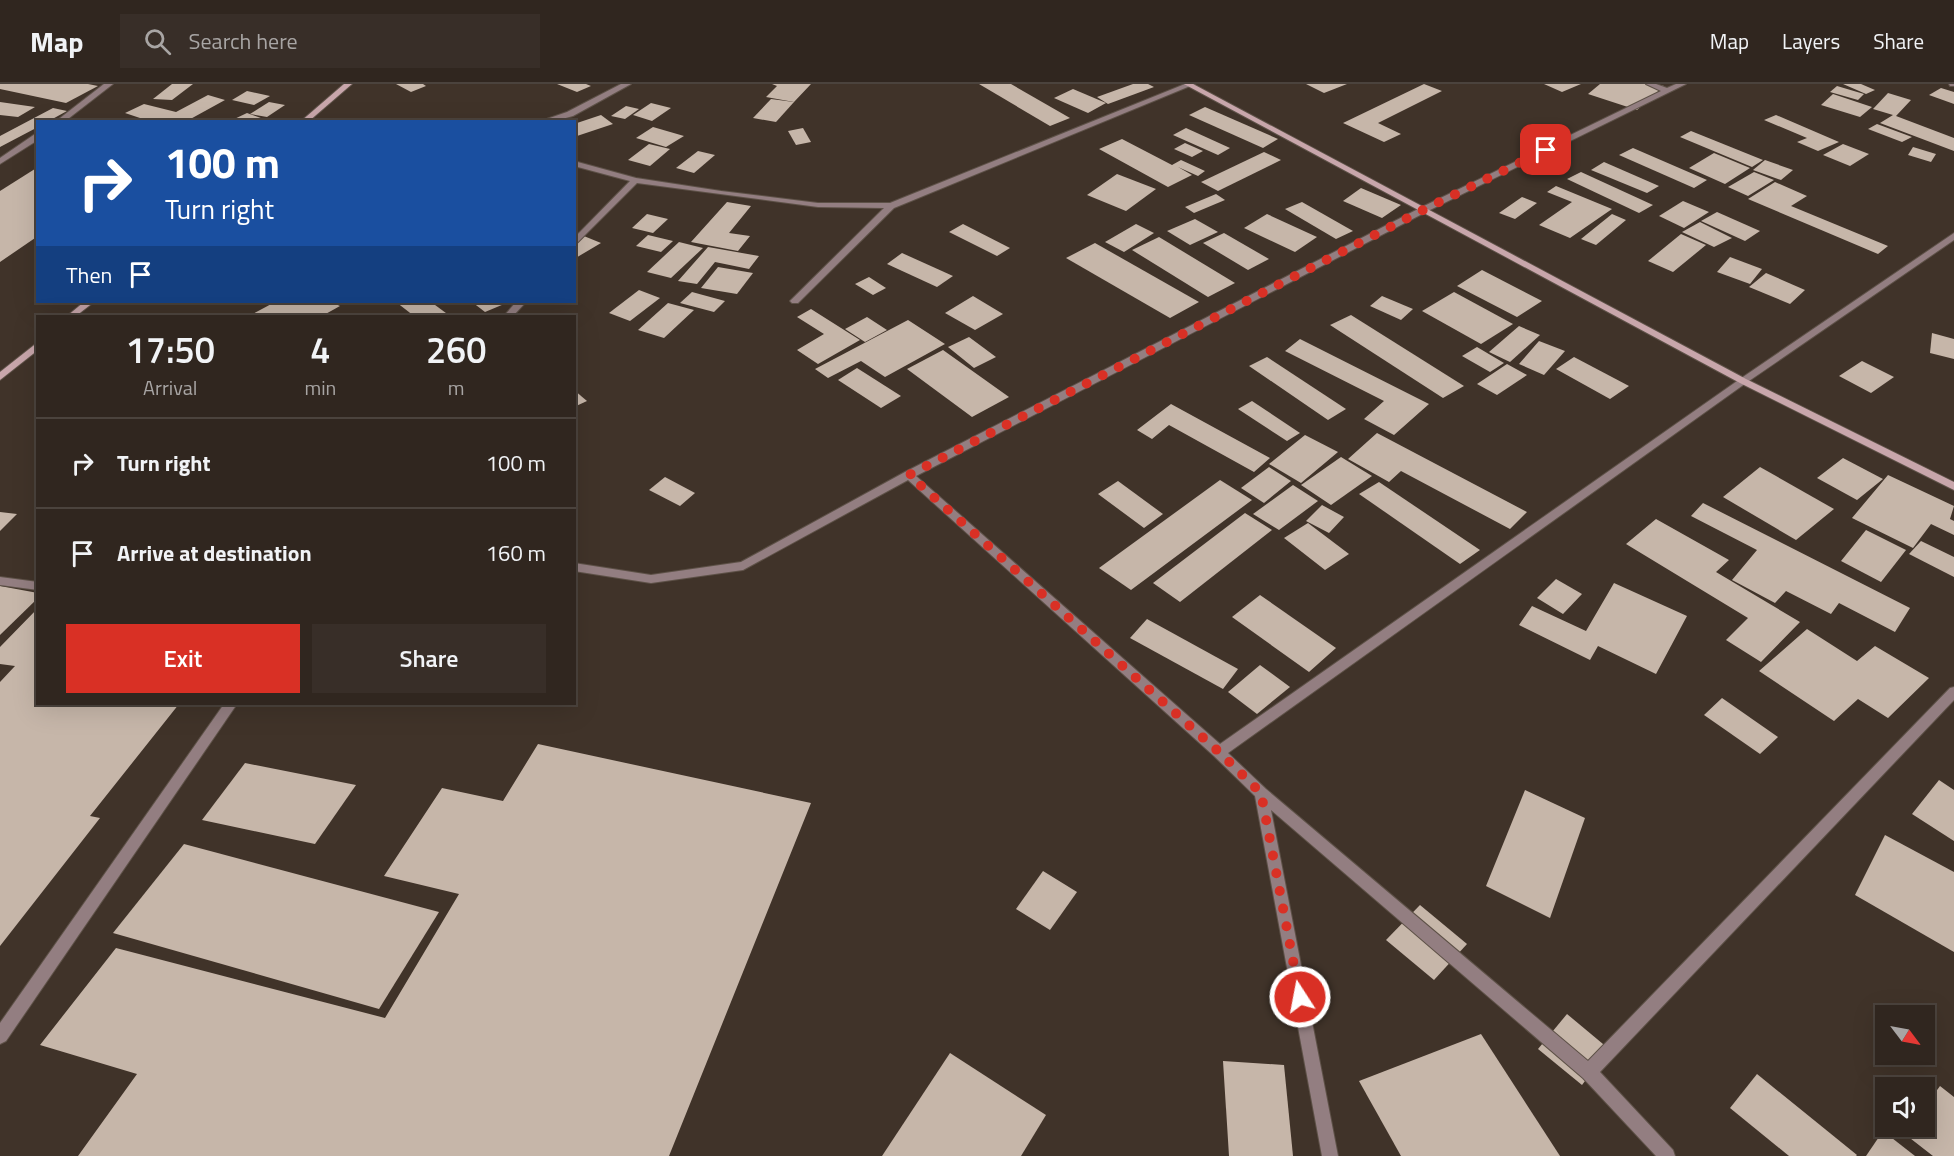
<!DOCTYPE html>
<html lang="en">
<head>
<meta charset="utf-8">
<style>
  body { margin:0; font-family:"Titillium Web",sans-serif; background:#382e28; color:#f1f3f6; height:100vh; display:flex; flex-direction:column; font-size:22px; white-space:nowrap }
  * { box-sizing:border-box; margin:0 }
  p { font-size:20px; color:#a8a5a4 }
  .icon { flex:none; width:33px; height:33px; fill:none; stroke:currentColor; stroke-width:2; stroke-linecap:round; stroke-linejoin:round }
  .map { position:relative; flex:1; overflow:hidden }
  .sheet { position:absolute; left:36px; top:231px; width:540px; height:390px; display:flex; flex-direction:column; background:#30261f; border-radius:0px; box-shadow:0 6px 24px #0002,0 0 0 2px #4b433d }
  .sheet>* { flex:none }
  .banner { position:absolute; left:36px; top:36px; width:540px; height:183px; border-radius:0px; box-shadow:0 6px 24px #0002,0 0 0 2px #4b433d; background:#1a4fa0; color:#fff; overflow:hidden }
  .needle { width:39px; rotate:122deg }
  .fabs { position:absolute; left:1875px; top:921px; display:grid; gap:12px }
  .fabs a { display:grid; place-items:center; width:60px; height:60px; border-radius:0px; background:#30261f; box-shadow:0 6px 24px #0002,0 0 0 2px #4b433d; font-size:30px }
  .pin { position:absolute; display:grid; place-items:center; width:51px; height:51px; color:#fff; margin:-26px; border-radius:12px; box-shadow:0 3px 9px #0006 }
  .me { position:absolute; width:66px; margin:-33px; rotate:349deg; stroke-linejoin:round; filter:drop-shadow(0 0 4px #0008) }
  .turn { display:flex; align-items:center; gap:21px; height:126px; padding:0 30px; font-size:27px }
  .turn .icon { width:78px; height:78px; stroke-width:2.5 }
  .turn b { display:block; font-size:42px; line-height:51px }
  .then { display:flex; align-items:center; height:57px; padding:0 30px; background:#0003; gap:12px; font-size:22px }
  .eta { display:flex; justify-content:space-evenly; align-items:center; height:102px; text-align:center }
  .eta b { font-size:36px; font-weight:600; line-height:42px }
  .button { display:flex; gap:12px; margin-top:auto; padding:12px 30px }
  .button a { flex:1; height:69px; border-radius:0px; background:#d93025; color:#fff; font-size:24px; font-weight:600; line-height:69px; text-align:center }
  .button a+a { background:#382e28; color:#f1f3f6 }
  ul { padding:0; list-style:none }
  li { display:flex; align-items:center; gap:18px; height:90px; padding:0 30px; border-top:2px solid #4b433d }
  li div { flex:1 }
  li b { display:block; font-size:22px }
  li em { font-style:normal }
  header { display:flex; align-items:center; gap:36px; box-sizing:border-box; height:84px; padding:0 30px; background:#30261f; border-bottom:2px solid #4b433d }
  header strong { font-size:28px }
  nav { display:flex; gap:33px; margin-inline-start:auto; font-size:21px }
  .search { width:420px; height:54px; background:#382e28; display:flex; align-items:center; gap:15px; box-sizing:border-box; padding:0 21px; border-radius:0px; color:#a8a5a4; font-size:22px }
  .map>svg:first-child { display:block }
  .building { fill:#c6b6a9 }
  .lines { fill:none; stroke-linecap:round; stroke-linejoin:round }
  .street-casing { stroke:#5d5147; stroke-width:2 }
  .secondary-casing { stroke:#5d5147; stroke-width:2 }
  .street { fill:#937e81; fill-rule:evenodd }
  .secondary { fill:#c8a6ab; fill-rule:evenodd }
  .route { stroke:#d93025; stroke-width:10; stroke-dasharray:0 18 }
</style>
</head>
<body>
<header>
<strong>Map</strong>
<div class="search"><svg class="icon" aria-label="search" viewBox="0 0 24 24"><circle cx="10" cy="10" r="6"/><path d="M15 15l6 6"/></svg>Search here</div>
<nav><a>Map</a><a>Layers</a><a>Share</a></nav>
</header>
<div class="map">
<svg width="1954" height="1072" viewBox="0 0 1954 1072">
  <rect width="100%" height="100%" fill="#403329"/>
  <!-- building -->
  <g class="building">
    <path d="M0,0H88L98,2L66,19L0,5Z"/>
    <path d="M172,0H193L172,16L153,15Z"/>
    <path d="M396,0H423L426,2L411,8Z"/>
    <path d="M557,0H586L591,2L577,8Z"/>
    <path d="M772,0H811L794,18L766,13L777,2Z"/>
    <path d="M979,0H1011L1070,34L1050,42Z"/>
    <path d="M1133,0H1148L1154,3L1108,20L1097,13Z"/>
    <path d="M1306,0H1347L1324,9Z"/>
    <path d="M1424,0L1442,7L1378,39L1401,50L1384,58L1343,39Z"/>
    <path d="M1544,0H1581L1562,8Z"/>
    <path d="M1600,0H1656L1664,2L1637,26L1588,10Z"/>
    <path d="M1843,0H1861L1875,6L1866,10Z"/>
    <path d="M1837,2L1864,10L1858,16L1830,8Z"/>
    <path d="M1941,4L1954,8V20L1929,11Z"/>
    <path d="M1073,5L1106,19L1088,29L1054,14Z"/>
    <path d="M247,7L270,12L254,21L232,16Z"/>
    <path d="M1888,9L1911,16L1896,32L1954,54V67L1880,39L1893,31L1873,25Z"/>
    <path d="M1833,10L1872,23L1860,33L1821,21Z"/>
    <path d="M208,11L225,16L185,38H152L125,29L144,20L176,28Z"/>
    <path d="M771,15L794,18L776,38L753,34Z"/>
    <path d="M0,18L35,23L18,33L0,31Z"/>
    <path d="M269,18L285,21L267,33L250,30Z"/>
    <path d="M651,19L671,24L652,37L633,31Z"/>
    <path d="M626,22L639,25L625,35L611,32Z"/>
    <path d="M1205,23L1278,55L1263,64L1189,31Z"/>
    <path d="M53,24L67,27L47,38H38V43L0,63V52Z"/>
    <path d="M247,29L269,37V38H228Z"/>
    <path d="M601,31L613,40L574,53V40Z"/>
    <path d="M1776,31L1839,58L1818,67L1797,58L1807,54L1764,36Z"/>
    <path d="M1877,40L1912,53L1902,58L1868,45Z"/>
    <path d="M653,43L684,52L666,63L636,54Z"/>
    <path d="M803,44L811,58L796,61L788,47Z"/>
    <path d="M1186,44L1230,64L1218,71L1173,51Z"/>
    <path d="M1691,47L1763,76L1752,83L1680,53Z"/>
    <path d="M1122,55L1172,81L1181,76L1205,87L1198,92L1178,83L1192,91L1168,103L1099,65Z"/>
    <path d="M1185,59L1203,67L1192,73L1174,65Z"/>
    <path d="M649,60L670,65L650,82L628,76Z"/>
    <path d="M1843,60L1869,70L1850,82L1823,71Z"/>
    <path d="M1913,63L1936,70L1931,78L1908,71Z"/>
    <path d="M1633,64L1707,96L1694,104L1619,71Z"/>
    <path d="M698,67L715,71L694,89L676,84Z"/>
    <path d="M1264,68L1281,76L1218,107L1201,98Z"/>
    <path d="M1714,69L1750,84L1725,100L1689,84Z"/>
    <path d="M1765,76L1793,86L1781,96L1753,86Z"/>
    <path d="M1604,78L1659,102L1647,109L1591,86Z"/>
    <path d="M38,83V152L0,178V107Z"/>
    <path d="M1581,88L1653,121L1639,129L1567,95Z"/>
    <path d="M1754,88L1774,96L1748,112L1728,103Z"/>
    <path d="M1117,90L1156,105L1126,127L1087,111Z"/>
    <path d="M1775,98L1807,112L1791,122L1888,162L1878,170L1748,115Z"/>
    <path d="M1556,102L1612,125L1570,154L1539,141L1572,118L1547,108Z"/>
    <path d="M1361,104L1401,121L1382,134L1343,117Z"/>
    <path d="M1216,110L1225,116L1194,129L1185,123Z"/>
    <path d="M1522,113L1537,119L1515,135L1499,129Z"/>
    <path d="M1683,117L1709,128L1684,144L1659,132Z"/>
    <path d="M727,118L751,122L729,149L750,152L738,167L691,158Z"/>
    <path d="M1302,118L1353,147L1336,155L1285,125Z"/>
    <path d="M1717,128L1760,147L1745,157L1701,137Z"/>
    <path d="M647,130L668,135L653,149L632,144Z"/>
    <path d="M1267,130L1317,153L1295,168L1244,144Z"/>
    <path d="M1612,130L1626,136L1596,161L1581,155Z"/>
    <path d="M1195,135L1218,148L1190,161L1167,147Z"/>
    <path d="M1700,138L1732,154L1714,163L1682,148Z"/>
    <path d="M963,140L1010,164L997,172L949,148Z"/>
    <path d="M1136,140L1154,149L1124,168L1105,158Z"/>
    <path d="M574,148L601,159L574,175Z"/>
    <path d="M1224,149L1269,175L1248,186L1203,159Z"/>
    <path d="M1681,150L1706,161L1673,188L1648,177Z"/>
    <path d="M648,151L673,157L661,168L636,162Z"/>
    <path d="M1159,153L1235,199L1208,213L1132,166Z"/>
    <path d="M679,158L703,164L671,194L647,188Z"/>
    <path d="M1095,159L1199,218L1170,234L1066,174Z"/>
    <path d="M708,163L759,172L749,185L715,178L697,200L678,197Z"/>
    <path d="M902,169L953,192L937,203L887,180Z"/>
    <path d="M1730,173L1762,185L1750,200L1717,188Z"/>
    <path d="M718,183L753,189L737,210L701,204Z"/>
    <path d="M1482,186L1542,217L1517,233L1457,202Z"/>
    <path d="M1766,189L1805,206L1790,220L1749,203Z"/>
    <path d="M869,193L886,204L873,211L855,200Z"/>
    <path d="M639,206L660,214L630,237L609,229Z"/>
    <path d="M692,208L725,217L714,228L680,219Z"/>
    <path d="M1454,208L1513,240L1481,260L1422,227Z"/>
    <path d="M973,212L1003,230L975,246L945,229Z"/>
    <path d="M1382,212L1413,225L1401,236L1370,222Z"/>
    <path d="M275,218H331L340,222L322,232H249Z"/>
    <path d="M396,218H431L450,232H414Z"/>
    <path d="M472,218H509L485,228Z"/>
    <path d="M668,219L694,226L664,254L638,246Z"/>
    <path d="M811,225L860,256L818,280L797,266L824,250L797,233Z"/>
    <path d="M1351,231L1464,302L1443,314L1330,241Z"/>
    <path d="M867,233L887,246L865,258L845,245Z"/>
    <path d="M908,236L945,260L885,293L861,277L828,294L815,285Z"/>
    <path d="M1519,242L1540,251L1510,278L1489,268Z"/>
    <path d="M1932,249L1954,255V275L1930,269Z"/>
    <path d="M969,253L996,273L974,284L948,263Z"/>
    <path d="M1300,255L1429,320L1394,351L1364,335L1384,317L1285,267Z"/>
    <path d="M1539,257L1565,267L1544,291L1519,280Z"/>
    <path d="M1477,263L1504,279L1490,288L1462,272Z"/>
    <path d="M943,266L1009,313L972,333L907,285Z"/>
    <path d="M1267,273L1346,325L1328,336L1249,282Z"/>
    <path d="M1574,273L1629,302L1610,315L1556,285Z"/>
    <path d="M1862,277L1894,293L1871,309L1839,292Z"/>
    <path d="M1507,280L1527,291L1497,311L1477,300Z"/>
    <path d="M857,284L901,312L881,324L838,296Z"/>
    <path d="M574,306L587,317L574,323Z"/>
    <path d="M1252,317L1300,349L1287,357L1238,325Z"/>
    <path d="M1171,320L1270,374L1254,388L1169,341L1152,355L1137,346Z"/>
    <path d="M1377,349L1527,428L1510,445L1401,387L1389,398L1348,375Z"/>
    <path d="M1305,351L1338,368L1301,399L1269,380Z"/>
    <path d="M1341,373L1372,392L1331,421L1301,401Z"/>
    <path d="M1843,374L1883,395L1857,416L1817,394Z"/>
    <path d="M1269,383L1291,397L1264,419L1241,404Z"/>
    <path d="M1760,383L1834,425L1796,456L1723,413Z"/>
    <path d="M1888,391L1954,422L1950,435L1954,437V451L1931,440L1913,464L1852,434Z"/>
    <path d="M665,393L695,409L680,422L649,406Z"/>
    <path d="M1220,396L1252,416L1131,506L1099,484Z"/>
    <path d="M1118,397L1163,430L1144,444L1098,410Z"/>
    <path d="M1379,398L1480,466L1460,480L1359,410Z"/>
    <path d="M1293,401L1318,417L1279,446L1253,430Z"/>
    <path d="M1703,419L1910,524L1895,548L1839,519L1831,530L1786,507L1775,519L1732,496L1757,466L1691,432Z"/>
    <path d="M1322,421L1344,433L1329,449L1306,437Z"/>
    <path d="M0,428L17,430L0,447Z"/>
    <path d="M1245,429L1272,446L1180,518L1153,499Z"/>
    <path d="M1656,435L1729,476L1716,488L1800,538L1761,578L1726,556L1748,534L1626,460Z"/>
    <path d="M1308,439L1349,470L1325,486L1284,454Z"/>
    <path d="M1866,446L1906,466L1881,498L1841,477Z"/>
    <path d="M1921,457L1954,473V493L1909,470Z"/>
    <path d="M1556,495L1582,510L1563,530L1537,514Z"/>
    <path d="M1614,499L1687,532L1656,590L1598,562L1590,576L1519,541L1532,522L1586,547Z"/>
    <path d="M0,502L38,509V514L0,551Z"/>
    <path d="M1260,511L1336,564L1309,588L1232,533Z"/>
    <path d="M38,524V620H179L90,732L100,734L0,862V598L15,582L0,580V563Z"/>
    <path d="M1147,535L1238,585L1223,605L1130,554Z"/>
    <path d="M1807,545L1857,577L1875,562L1929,594L1888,634L1858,615L1834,637L1759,587Z"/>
    <path d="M1260,581L1290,603L1257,630L1228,608Z"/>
    <path d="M1722,614L1778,653L1760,670L1704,631Z"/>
    <path d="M538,660L811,719L669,1072H78L137,990L40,961L116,864L385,934L459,810L384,792L442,704L503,717Z"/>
    <path d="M245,679L356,701L315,760L202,736Z"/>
    <path d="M1939,696L1954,706V757L1912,730Z"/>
    <path d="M1525,706L1585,734L1550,834L1486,802Z"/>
    <path d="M1885,751L1954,788V868L1855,811Z"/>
    <path d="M184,760L439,828L379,925L113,849Z"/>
    <path d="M1043,787L1077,808L1050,846L1016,825Z"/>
    <path d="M1420,821L1467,860L1434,896L1386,856Z"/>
    <path d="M1567,930L1609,965L1582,1001L1538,965Z"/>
    <path d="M1481,950L1560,1072H1401L1359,997Z"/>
    <path d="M950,969L1046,1031L1021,1072H882Z"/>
    <path d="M1223,977L1284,981L1293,1072H1229Z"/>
    <path d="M1757,990L1857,1071L1856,1072H1789L1730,1024Z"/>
    <path d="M1940,1002L1954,1013V1072H1933L1906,1051L1912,1042H1924V1024Z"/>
    <path d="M1883,1047L1915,1072H1866Z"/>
  </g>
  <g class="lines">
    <!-- street casing -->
    <g class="street-casing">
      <g id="street">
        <path d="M104,0H113L64,38H55Z"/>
        <path d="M621,0H631L573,32L551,38H538L567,28Z"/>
        <path d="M1185,0H1195L894,124L798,219H792L790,217L884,124L818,123L637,99L574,162V154L630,97L574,82V77L636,94L721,107L818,119H890Z"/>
        <path d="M1646,0H1656L1667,4L1676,0H1686L1428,127L916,392L1220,660L1740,295L1954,149V156L1746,299L1228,669L1266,705L1588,977L1950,604L1954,603V616L1600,988L1673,1066L1675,1072H1656L1583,994L1271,726L1338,1072H1322L1255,712L1214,672L908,396L743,486L651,499L574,487V479L651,491L741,478L905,388L1422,123L1661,7Z"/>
        <path d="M1949,0H1954V2H1950Z"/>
        <path d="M35,50H38V56L0,80V74Z"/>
        <path d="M516,218H526L513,232H504Z"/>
        <path d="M0,493L38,498V506L0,501Z"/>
        <path d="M224,620H237L6,957L0,960V939Z"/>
      </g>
    </g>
    <!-- secondary casing -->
    <g class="secondary-casing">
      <g id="secondary">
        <path d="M344,0H352L308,38H300Z"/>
        <path d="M1184,0H1193L1746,295L1954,398V406L1740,299Z"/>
        <path d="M84,218H94L76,232H67Z"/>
        <path d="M38,258V266L0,296V288Z"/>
      </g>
    </g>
    <!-- street -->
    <use href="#street" class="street"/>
    <!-- secondary -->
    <use href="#secondary" class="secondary"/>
  </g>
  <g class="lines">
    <!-- route -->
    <path class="route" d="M1300,913L1261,709L1219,668L909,391L1425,125L1546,66"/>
  </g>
</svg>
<div class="fabs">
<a><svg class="needle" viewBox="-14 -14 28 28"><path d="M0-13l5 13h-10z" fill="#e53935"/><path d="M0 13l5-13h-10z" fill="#a8a5a4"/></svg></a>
<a><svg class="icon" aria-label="sound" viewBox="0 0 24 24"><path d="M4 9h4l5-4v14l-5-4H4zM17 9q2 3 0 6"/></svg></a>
</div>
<div class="pin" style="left:1546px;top:66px;background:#d93025"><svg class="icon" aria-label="arrive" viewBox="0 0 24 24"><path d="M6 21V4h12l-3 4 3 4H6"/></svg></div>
<svg class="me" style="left:1300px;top:913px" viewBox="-20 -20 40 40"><circle r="17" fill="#d93025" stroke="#fff" stroke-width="3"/><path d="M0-11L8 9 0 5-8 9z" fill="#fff"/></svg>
<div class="banner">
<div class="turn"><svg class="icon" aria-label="right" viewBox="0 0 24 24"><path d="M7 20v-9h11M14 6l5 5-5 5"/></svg><div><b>100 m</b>Turn right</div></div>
<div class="then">Then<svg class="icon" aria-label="arrive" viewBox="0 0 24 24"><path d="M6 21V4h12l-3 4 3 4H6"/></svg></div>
</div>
<section class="sheet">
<div class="eta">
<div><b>17:50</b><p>Arrival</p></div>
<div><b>4</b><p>min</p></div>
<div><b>260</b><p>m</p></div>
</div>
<ul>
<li><svg class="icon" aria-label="right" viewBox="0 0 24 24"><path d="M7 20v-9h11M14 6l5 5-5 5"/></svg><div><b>Turn right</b></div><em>100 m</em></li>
<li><svg class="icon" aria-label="arrive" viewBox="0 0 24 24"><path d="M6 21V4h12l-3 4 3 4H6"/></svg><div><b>Arrive at destination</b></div><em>160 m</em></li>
</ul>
<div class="button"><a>Exit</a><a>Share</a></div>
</section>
</div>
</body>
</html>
